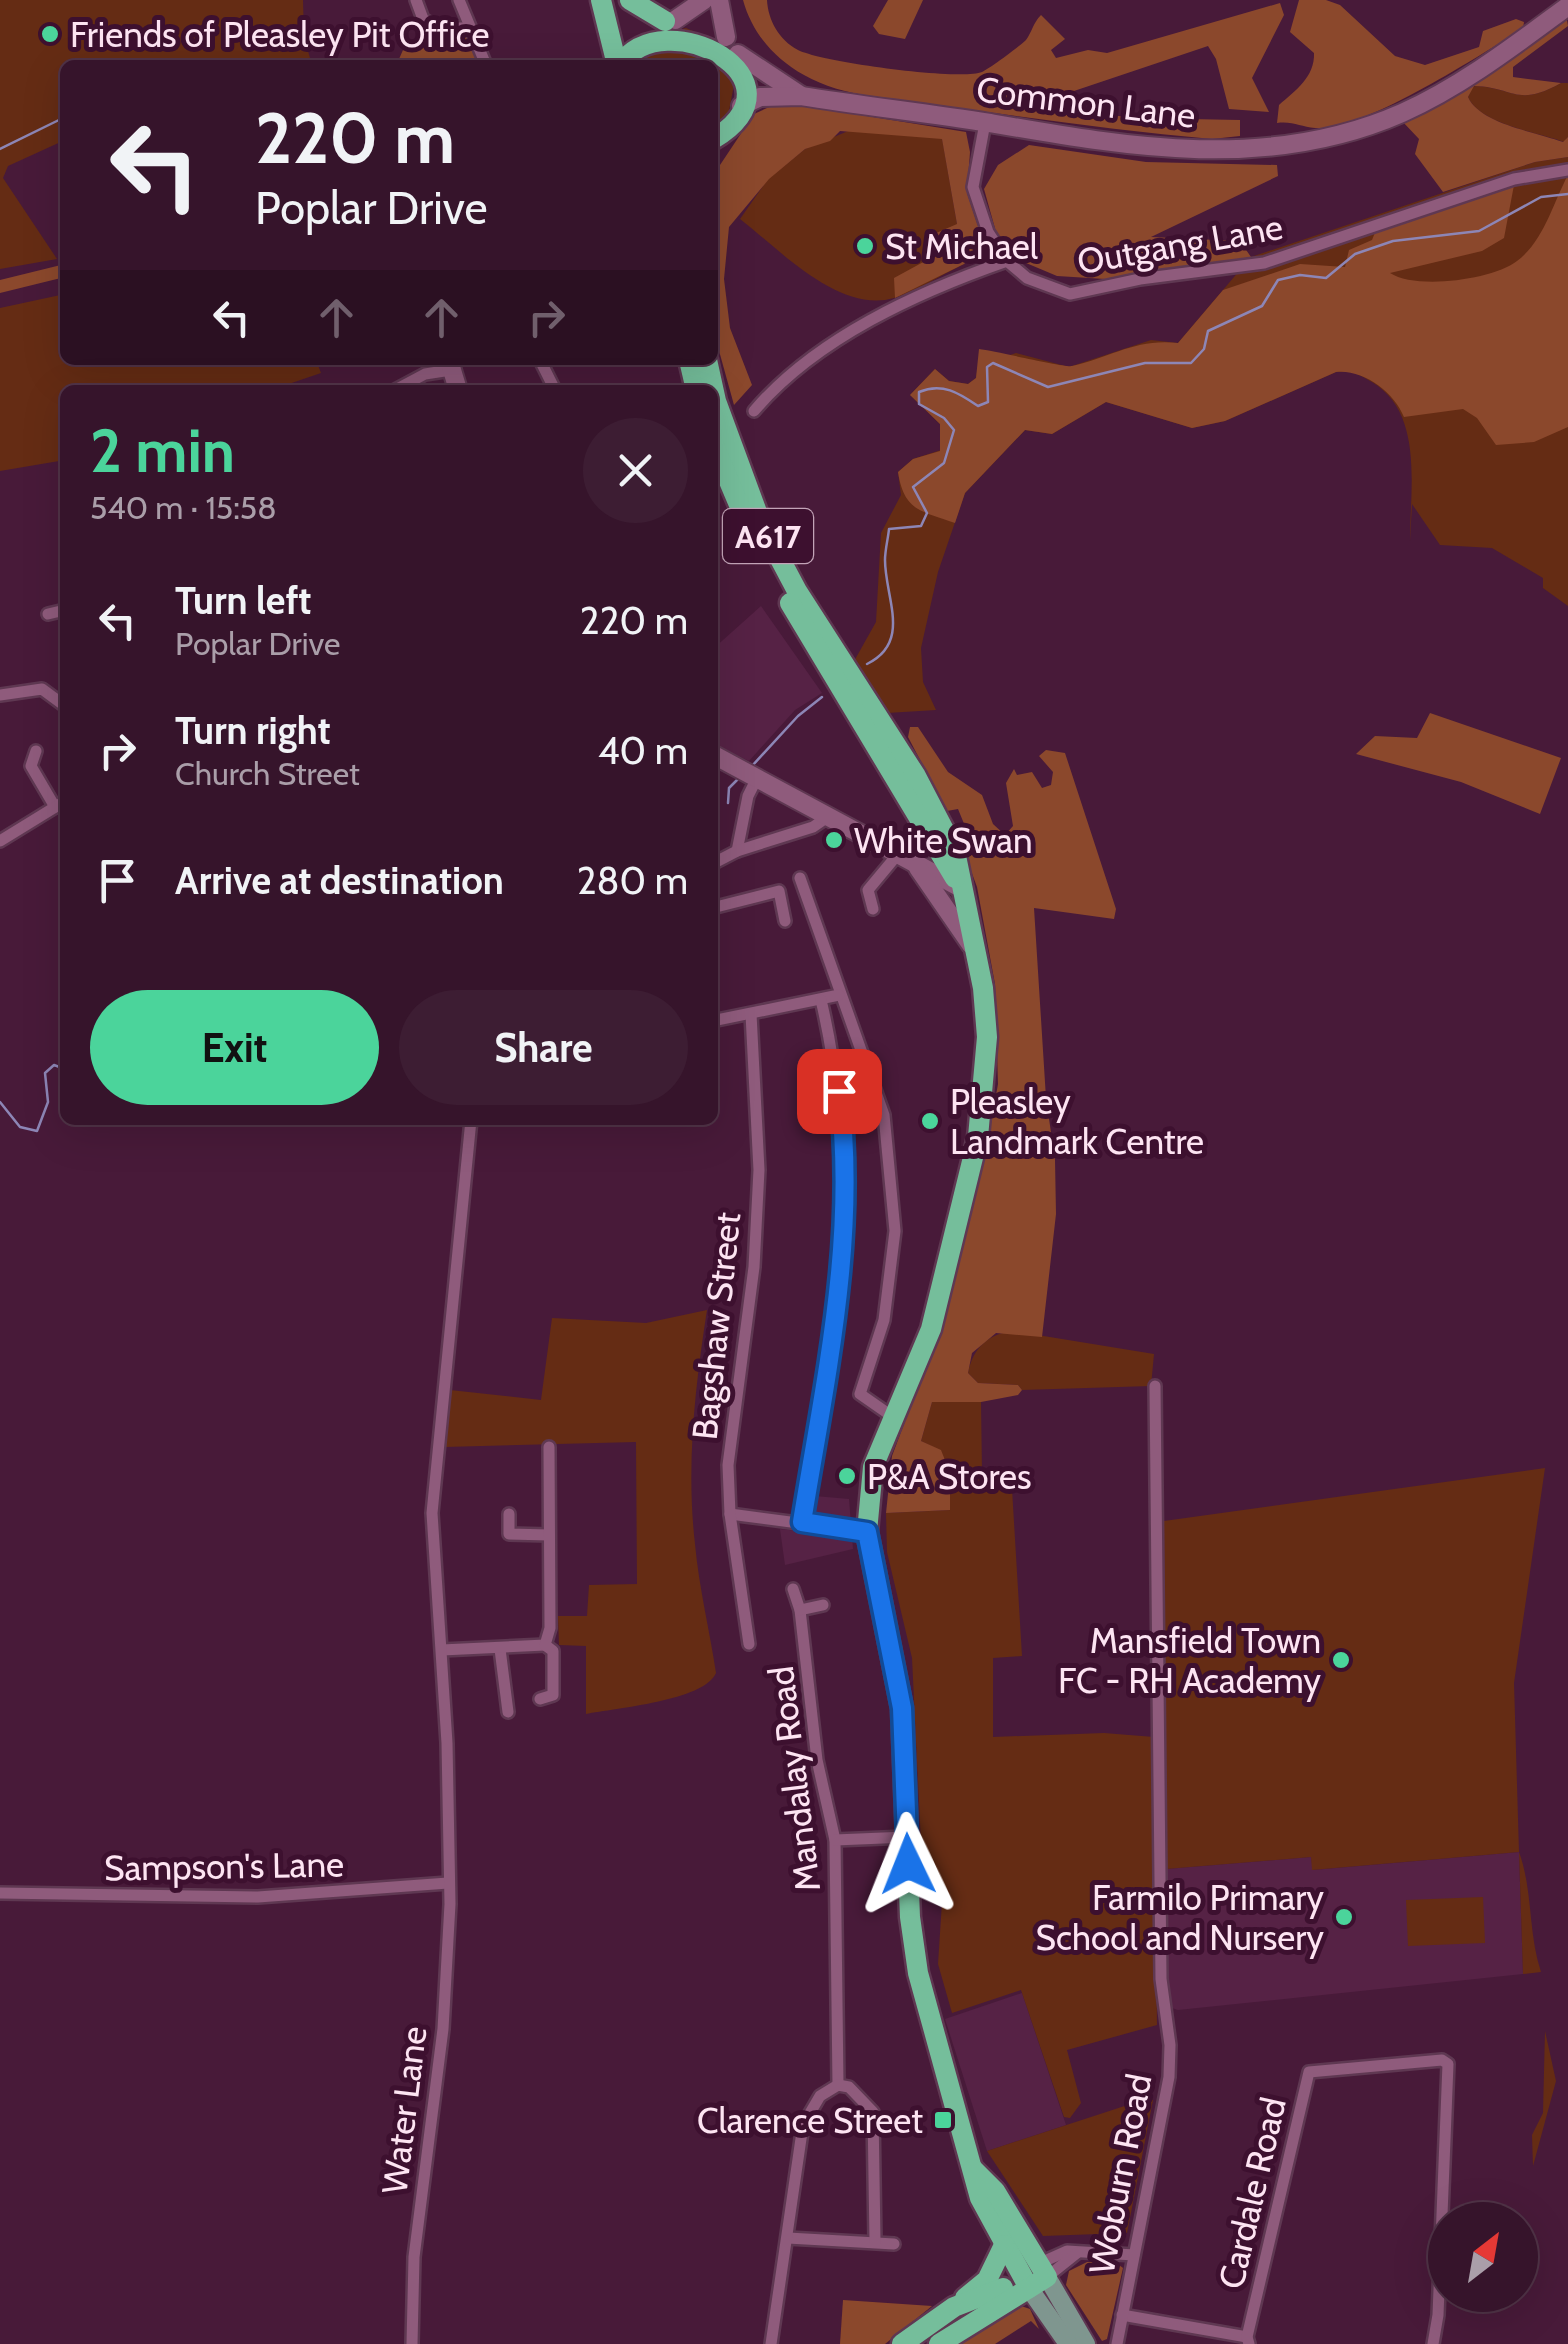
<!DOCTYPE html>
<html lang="en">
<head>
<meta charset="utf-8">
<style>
  body { margin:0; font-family:Cabin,sans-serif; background:#3d1d33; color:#f1f3f6; height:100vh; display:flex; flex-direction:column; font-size:38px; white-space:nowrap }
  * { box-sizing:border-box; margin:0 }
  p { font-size:32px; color:#aa9ea9 }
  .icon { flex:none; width:55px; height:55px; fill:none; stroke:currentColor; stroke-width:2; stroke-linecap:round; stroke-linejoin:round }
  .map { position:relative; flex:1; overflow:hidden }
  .side { position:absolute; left:60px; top:385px; width:658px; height:740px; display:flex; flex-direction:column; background:#36142b; border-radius:15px; box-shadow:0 10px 40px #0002,0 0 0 2px #503347 }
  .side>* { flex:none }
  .guide { position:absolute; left:60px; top:60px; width:658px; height:305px; border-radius:15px; box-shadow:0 10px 40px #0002,0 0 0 2px #503347; background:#36142b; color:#f1f3f6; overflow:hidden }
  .needle { width:65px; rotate:31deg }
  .tools { position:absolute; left:1428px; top:2202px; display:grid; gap:20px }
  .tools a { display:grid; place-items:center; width:110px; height:110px; border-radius:50%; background:#36142b; box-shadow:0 10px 40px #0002,0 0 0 2px #503347; font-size:50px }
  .pin { position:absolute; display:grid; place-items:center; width:85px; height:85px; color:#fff; margin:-42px; border-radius:20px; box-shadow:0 5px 15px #0006 }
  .me { position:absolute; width:110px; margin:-55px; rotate:358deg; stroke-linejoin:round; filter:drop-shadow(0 0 8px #0008) }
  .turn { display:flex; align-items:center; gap:35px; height:210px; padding:0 30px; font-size:45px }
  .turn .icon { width:130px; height:130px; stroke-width:2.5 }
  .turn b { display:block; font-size:70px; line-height:85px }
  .lanes { display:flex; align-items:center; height:95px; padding:0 30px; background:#0003; justify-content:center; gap:50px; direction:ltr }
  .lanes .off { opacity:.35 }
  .round { display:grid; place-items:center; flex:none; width:105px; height:105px; border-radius:52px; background:#3d1d33 }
  .headline { display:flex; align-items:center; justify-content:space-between; height:170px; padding:0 30px }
  h1 { font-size:60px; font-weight:800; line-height:75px; color:#4bd49b }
  .button { display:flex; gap:20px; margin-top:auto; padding:20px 30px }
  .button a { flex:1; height:115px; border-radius:60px; background:#4bd49b; color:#111; font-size:40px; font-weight:800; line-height:115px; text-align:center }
  .button a+a { background:#3d1d33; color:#f1f3f6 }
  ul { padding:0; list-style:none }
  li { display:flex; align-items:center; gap:30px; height:130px; padding:0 30px }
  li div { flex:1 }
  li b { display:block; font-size:38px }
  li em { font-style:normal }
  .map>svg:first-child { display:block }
  .built { fill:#562245 }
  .green { fill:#652c14 }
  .forest { fill:#8b482c }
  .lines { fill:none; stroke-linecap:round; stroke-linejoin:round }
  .stream { stroke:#8d86b6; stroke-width:2.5 }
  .street-casing { stroke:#5f3852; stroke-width:16 }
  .secondary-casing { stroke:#5f3852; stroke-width:22 }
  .primary-casing { stroke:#5f3852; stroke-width:22 }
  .highway-casing { stroke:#5f3852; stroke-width:25 }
  .street { stroke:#8f5b7c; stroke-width:11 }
  .secondary { stroke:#8f5b7c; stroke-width:18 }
  .primary { stroke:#7f968f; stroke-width:18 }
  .highway { stroke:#75be9b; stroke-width:20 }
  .route-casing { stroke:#114b97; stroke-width:25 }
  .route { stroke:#1a73e8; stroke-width:18 }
  .poi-dot { fill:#4bd49b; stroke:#3d102f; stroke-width:4 }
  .labels { text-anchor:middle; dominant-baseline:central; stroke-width:10; stroke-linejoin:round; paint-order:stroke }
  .shield { fill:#3d102f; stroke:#c3a4b8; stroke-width:2.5 }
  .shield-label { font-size:32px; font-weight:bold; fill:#fde4f2 }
  .poi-label { font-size:35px; fill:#fde4f2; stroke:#3d102f; text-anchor:start }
  .street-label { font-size:35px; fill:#fde4f2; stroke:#3d102f }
</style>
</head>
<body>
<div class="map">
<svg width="1568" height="2344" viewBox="0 0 1568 2344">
  <rect width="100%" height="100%" fill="#481a39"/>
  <!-- built -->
  <g class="built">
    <path d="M761,606L822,693L795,710L749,761L713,744V649Z"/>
    <path d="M815,1496L849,1499L853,1549L785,1565L780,1529L817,1533L812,1516Z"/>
    <path d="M1519,1852L1523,1974L1178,2010L1169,2007L1166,1869L1311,1857L1313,1870Z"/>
    <path d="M1022,1993L1066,2125L987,2151L945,2019Z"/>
  </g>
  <!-- green -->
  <g class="green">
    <path d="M0,0H303L304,37L312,65H65V140L8,166L3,178L57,259L0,269Z"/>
    <path d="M686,28L716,41L736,74L729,111L713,128L712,65H629L649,38Z"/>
    <path d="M1561,83H1568V137L1564,142C1536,132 1480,124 1468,97L1473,86C1515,87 1516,108 1561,83Z"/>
    <path d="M853,129L942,138L964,264C945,273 911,294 894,298C839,314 779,249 740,219L768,179L805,149Z"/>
    <path d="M1568,157V606L1543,588V578L1492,548L1440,545L1412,504L1410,541C1410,488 1424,413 1372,382C1358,374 1352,370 1336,372L1225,421L1192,428L1106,402L1052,434L1025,430L965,493L938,572L921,648L923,682L936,710L887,713L853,663L876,622L881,533L901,495L898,472L913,459L941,450L940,424L910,395L935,369L949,381L968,384L976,378L978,366L1016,353L1069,367L1151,340L1178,343L1251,257L1535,162Z"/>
    <path d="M65,294V360H316L321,373L271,390H65V460L0,471V308Z"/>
    <path d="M707,1310C695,1387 686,1466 695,1544C699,1588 710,1632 716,1673C704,1701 615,1708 586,1714V1646L559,1645L558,1616H587L589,1585L637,1584L636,1442L444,1447L450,1390L541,1400L552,1318L646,1323Z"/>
    <path d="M1013,1331L1154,1354L1151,1386L1022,1390L1018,1385L978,1383L968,1373C973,1348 988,1334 1013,1331Z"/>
    <path d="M932,1402H981L982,1473L1011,1472L1022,1656L993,1658V1737L1104,1733L1154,1737L1157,2025L1067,2050L1081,2103L1070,2118L1064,2117L1021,1990L952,2013L938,1964L943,1887L923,1884L912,1658L887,1552L886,1513L950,1510L941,1451L921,1441Z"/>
    <path d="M1545,1468L1514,1683L1519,1852C1533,1890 1528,1933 1541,1972L1523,1974L1519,1852L1312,1870L1311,1857L1166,1869L1164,1521Z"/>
    <path d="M1483,1897L1485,1943L1408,1946L1406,1900Z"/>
    <path d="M1545,2031L1556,2081L1533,2166L1532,2135L1543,2113Z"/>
    <path d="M1146,2099L1153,2100L1127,2233L1043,2236L987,2151Z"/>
  </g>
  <!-- forest -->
  <g class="forest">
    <path d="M743,0H767C768,20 779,40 798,50C821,62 960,81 982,72C989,69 1020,46 1026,40C1032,32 1033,23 1041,15L1065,39L1051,50L1056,58L1088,50L1107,53L1280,3L1284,15L1252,78L1269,112L1229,109L1216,59L1208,46L1068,93L1041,107L1136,118L1240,120V136L1212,139C1120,131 1030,118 938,105C894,98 844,98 804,75C774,58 752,33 743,0Z"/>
    <path d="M888,0H923L905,39L879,34L873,26Z"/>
    <path d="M1299,0H1326L1340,5L1395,56L1425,65L1479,47L1483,31L1516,19L1524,22L1523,29C1479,55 1363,132 1315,128C1301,127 1293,121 1277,123L1279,105C1295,91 1315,77 1314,53L1290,32Z"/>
    <path d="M1566,15L1568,26L1513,67V77L1561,83C1516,108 1515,87 1474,86L1468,97C1480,124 1536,132 1563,142L1568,137V157L1535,162L1443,192L1415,154L1419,139L1402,121Z"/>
    <path d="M460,36L470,39L479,65H407L399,59L403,50L422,42H460Z"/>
    <path d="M780,102L966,132L970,152L967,193L984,244L964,264L895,298L894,278L927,260V237L957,224L942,139L840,131L830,141L805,149L769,179L729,227L724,279L730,328L752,385L734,405L713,329L712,177L754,114Z"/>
    <path d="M1029,145L1146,162L1277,165L1278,176L1151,237L1240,241L1251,257L1121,280L1057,276L1012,257L996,232L984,189L998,165Z"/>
    <path d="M1568,175V427L1534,442L1496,445L1477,418L1463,409L1404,417C1394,392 1363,369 1336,372L1225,421L1192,428L1106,402L1052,434L1025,430L965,493L955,523C921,511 904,511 898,472L913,459L940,451V424L910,395L935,369L949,381L968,384L976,378L979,349C996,351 1066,368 1072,366C1111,357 1137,338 1178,343L1223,290L1300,264L1345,267L1349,250L1372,240L1376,230L1514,185L1504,238L1482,251L1390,273C1416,290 1492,280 1517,261C1544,241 1553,203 1568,175Z"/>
    <path d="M65,264V277L0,293V280Z"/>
    <path d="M1430,713L1561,758L1540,814L1461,782L1356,754L1375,736L1417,738Z"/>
    <path d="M910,727H918L948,772L982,795L993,824L1005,835L1013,826L1006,783L1014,769L1017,775L1032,772L1042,788L1051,785L1053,772L1039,756L1046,750L1065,753L1116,909L1114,919L1034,908L1046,1098L1055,1160L1056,1214L1042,1337L996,1333L972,1353L968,1373L978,1383L1018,1385L1022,1390L1018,1395L981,1402H932L921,1441L941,1450L950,1473V1510L886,1513L892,1456L944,1317L986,1152L998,1084L995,984L977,887L963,849L967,831L958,809L947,811L908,737Z"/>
    <path d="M1087,2262H1115L1123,2268L1107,2339L1102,2341L1066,2285L1069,2271Z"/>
    <path d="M843,2300L932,2306L885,2344H840Z"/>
    <path d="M1018,2305L1030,2309L1039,2329L1031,2321L995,2344H961L973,2331Z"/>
  </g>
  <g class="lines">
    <!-- stream -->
    <g class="stream">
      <path d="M0,149L65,117"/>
      <path d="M867,664C912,642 885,598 885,560C885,550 888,539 889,529L921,526L927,513L913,487L944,463L954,430L944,418L919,404V392C942,382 959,393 978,406L988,402L987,367L993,363L1048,387L1145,363H1191L1204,349L1208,331L1262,306L1278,280L1300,275L1326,278L1355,254L1393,241L1479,231L1541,197L1568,194"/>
      <path d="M752,766L798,716L822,697"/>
      <path d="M728,803L729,788L739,778"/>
      <path d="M0,1102L20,1127L37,1131L48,1102L45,1073L54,1065L65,1069"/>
    </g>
    <!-- street casing -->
    <g class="street-casing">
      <g id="street">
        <path d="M416,0L423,19L438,28H470"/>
        <path d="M459,0L486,65"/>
        <path d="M985,123L973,187L988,232L1007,261L1027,278L1070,294L1140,279L1264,263L1514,179L1568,170"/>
        <path d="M540,360L555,390"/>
        <path d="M395,390L425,374L451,370"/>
        <path d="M754,411C816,338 918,292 1007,261"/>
        <path d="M48,614L65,610"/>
        <path d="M0,695L42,689L65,706"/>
        <path d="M36,751L31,766L55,807"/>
        <path d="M0,841L65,801"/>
        <path d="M737,851L748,796L758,776"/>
        <path d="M712,864L737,851L813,827L829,816"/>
        <path d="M800,878L884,1115L895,1231L884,1320L860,1394L893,1417"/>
        <path d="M712,908L779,891L785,921"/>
        <path d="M873,909L868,890L898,854"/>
        <path d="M712,1021L839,995"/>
        <path d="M509,1514V1534L549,1535"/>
        <path d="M730,1514L867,1532"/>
        <path d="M802,1523C832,1343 864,1181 821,1000"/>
        <path d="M793,1589L800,1610L817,1760L835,1840L838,2085"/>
        <path d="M800,1610L823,1605"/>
        <path d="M749,1644L730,1514L728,1465L754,1267L759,1170L751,1014"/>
        <path d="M500,1649L508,1712"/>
        <path d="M442,1650L545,1645"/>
        <path d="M540,1699L553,1695V1651L545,1645L550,1628L549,1447"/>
        <path d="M835,1840L907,1837"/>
        <path d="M0,1893L258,1897L448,1883"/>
        <path d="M788,2238L894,2244"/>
        <path d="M1038,2264L1067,2251L1134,2255"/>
        <path d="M1047,2277L1077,2253"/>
        <path d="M1122,2315L1247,2337"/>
        <path d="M412,2344L414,2257L443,2029L450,1904L447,1743L432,1513L471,1120"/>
        <path d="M771,2344L803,2125L820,2096L838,2085L849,2087L873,2112L875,2242"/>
        <path d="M1117,2344L1169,2077L1170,2045L1161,1979L1155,1386"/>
        <path d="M1249,2344L1247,2337L1309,2072L1442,2060L1448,2064L1438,2315L1433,2344"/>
      </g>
    </g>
    <!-- secondary casing -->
    <g class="secondary-casing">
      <g id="secondary">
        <path d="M719,0L726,37"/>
        <path d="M675,20L704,0"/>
        <path d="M738,54L800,95"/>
        <path d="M741,106L760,97L801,96C864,106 927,113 990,123C1128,147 1268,172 1402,113C1462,86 1515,45 1568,6"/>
        <path d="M449,360L458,390"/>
        <path d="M712,754L961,888"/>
        <path d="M918,868L971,945"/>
      </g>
    </g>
    <!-- primary casing -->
    <g class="primary-casing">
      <g id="primary">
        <path d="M1047,2277L1086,2344"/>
        <path d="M1029,2288L1068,2344"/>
      </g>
    </g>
    <!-- highway casing -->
    <g class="highway-casing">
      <g id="highway">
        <path d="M601,0L617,65"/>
        <path d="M630,0L665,21"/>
        <path d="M620,65C664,0 814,80 712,140"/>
        <path d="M689,360L696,390"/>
        <path d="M707,360L716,401L761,523L797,591L916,776L955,851L983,988L987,1037L978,1137L931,1329L873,1467L867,1532L902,1708L910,1917L918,1973L980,2198L1029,2288"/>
        <path d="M712,441L753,538"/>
        <path d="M790,603L955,878"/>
        <path d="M965,2298L987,2280L1004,2245"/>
        <path d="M902,2344L954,2307L1003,2288"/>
        <path d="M939,2344L1047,2277L995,2191L973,2169"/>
      </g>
    </g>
    <!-- street -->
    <use href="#street" class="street"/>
    <!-- secondary -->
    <use href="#secondary" class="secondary"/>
    <!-- primary -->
    <use href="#primary" class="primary"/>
    <!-- highway -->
    <use href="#highway" class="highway"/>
  </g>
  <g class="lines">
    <!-- route casing -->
    <g class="route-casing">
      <path id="route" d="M839,1091C858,1236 825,1380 802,1522L867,1532L902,1708L908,1864"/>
    </g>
    <!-- route -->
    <use href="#route" class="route"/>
  </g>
  <!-- markers -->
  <g class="poi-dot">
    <circle cx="50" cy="34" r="10"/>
    <circle cx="865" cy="246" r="10"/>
    <circle cx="834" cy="840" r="10"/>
    <circle cx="930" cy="1121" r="10"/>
    <circle cx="847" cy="1476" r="10"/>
    <circle cx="1341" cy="1660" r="10"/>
    <circle cx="1344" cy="1917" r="10"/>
    <rect x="933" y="2110" width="20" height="20" rx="5"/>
  </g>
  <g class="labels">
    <!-- shield labels -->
    <rect class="shield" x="723" y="509" width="90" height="54" rx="8"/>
    <g class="shield-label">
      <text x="768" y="536">A617</text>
    </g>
    <!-- poi labels -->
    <g class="poi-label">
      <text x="70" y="34">Friends of Pleasley Pit Office</text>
      <text x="885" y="246">St Michael</text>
      <text x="854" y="840">White Swan</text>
      <text x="950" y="1101">Pleasley<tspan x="950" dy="40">Landmark Centre</tspan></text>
      <text x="867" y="1476">P&amp;A Stores</text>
      <text x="1321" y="1640" text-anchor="end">Mansfield Town<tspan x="1321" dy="40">FC - RH Academy</tspan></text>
      <text x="1324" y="1897" text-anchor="end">Farmilo Primary<tspan x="1324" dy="40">School and Nursery</tspan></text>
      <text x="923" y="2120" text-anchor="end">Clarence Street</text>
    </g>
    <!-- street labels -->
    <g class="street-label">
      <text transform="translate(1086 102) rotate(7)">Common Lane</text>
      <text transform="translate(1180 244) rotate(-10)">Outgang Lane</text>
      <text transform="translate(716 1326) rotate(-84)">Bagshaw Street</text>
      <text transform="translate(794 1779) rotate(-97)">Mandalay Road</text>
      <text transform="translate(224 1866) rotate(-1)">Sampson's Lane</text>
      <text transform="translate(404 2110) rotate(-83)">Water Lane</text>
      <text transform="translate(1120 2174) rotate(-79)">Woburn Road</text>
      <text transform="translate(1252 2193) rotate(-77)">Cardale Road</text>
    </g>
  </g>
</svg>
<div class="tools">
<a><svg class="needle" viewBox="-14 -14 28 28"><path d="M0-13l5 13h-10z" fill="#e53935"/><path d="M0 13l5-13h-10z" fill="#aa9ea9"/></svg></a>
</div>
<div class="pin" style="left:839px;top:1091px;background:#d93025"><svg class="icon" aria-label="arrive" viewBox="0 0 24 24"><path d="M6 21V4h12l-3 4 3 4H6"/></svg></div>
<svg class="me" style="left:908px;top:1864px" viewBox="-20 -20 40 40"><path d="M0-17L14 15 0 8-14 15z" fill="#1a73e8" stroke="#fff" stroke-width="4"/></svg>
<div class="guide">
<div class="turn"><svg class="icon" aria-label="left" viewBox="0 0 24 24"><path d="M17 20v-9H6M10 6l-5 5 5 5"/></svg><div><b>220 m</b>Poplar Drive</div></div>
<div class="lanes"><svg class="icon" aria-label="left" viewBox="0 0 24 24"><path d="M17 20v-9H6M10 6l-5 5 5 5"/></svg><svg class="icon off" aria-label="ahead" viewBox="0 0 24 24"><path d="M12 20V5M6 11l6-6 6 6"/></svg><svg class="icon off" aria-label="ahead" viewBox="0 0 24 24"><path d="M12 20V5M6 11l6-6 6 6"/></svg><svg class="icon off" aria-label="right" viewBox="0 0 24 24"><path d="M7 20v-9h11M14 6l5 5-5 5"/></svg></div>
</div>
<section class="side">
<div class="headline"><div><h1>2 min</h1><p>540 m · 15:58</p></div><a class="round"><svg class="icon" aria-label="close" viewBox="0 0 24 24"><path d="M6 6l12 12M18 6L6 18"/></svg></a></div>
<ul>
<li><svg class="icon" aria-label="left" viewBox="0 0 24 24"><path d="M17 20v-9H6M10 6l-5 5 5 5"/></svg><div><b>Turn left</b><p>Poplar Drive</p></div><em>220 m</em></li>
<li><svg class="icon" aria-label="right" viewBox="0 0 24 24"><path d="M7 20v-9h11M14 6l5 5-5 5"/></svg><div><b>Turn right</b><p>Church Street</p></div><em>40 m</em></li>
<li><svg class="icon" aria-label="arrive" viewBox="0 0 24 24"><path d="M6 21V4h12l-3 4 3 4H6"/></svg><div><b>Arrive at destination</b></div><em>280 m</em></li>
</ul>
<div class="button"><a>Exit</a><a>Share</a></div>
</section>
</div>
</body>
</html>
